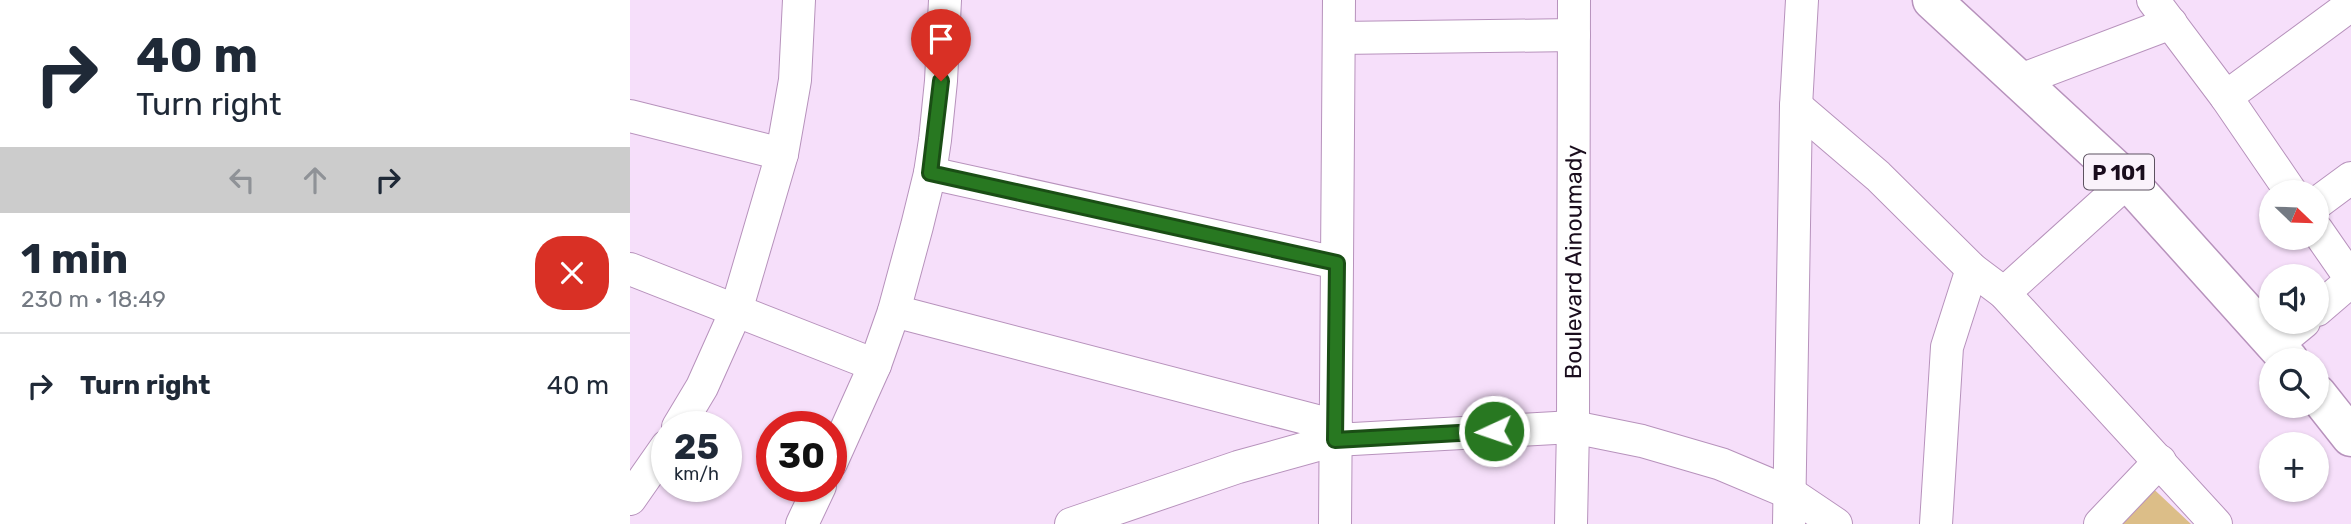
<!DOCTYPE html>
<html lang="en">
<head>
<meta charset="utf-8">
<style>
  body { margin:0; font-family:Rubik,sans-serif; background:#f6f6f7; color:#1f2937; height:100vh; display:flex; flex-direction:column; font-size:26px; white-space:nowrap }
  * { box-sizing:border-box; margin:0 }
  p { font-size:23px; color:#747a83 }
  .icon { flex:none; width:38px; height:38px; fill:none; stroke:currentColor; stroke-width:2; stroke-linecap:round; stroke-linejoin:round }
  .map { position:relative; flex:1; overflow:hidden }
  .details { display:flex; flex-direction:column; background:#fff; width:630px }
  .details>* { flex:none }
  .hud { background:#fff; color:#1f2937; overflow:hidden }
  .needle { width:46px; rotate:113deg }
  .fabs { position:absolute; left:1629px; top:180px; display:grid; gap:14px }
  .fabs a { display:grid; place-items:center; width:70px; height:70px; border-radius:50%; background:#fff; box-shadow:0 2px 5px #0004; font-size:35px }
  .speed { position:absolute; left:21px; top:411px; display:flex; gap:14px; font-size:35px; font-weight:700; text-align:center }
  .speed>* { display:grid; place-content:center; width:91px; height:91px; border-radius:50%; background:#fff; box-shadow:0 2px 5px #0004; line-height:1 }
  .speed small { font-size:18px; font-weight:400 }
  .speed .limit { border:10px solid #d22; background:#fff; color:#111 }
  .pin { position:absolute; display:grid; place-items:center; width:60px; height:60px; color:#fff; margin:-72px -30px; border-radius:50% 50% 50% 0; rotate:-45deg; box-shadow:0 0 7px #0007 }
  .pin .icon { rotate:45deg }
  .me { position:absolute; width:77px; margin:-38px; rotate:267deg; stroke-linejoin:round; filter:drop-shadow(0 0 5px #0008) }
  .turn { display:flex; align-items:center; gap:24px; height:147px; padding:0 21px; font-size:32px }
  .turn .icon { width:91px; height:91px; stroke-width:2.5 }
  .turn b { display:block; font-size:49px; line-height:60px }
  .lanes { display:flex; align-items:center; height:66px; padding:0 21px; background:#0003; justify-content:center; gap:35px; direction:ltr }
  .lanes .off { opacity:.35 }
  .round { display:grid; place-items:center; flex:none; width:74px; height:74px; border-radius:28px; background:#f6f6f7 }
  .overview { display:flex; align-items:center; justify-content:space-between; height:119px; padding:0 21px }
  h1 { font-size:42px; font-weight:700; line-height:52px }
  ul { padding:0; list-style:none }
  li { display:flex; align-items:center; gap:21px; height:105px; padding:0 21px; border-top:2px solid #e0e1e3 }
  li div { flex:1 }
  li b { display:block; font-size:26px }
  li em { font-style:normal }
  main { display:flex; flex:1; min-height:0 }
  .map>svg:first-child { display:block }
  .pitch { fill:#dcbe88 }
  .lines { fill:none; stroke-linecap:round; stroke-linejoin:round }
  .minor-casing { stroke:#b792bc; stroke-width:34 }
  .major-casing { stroke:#b792bc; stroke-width:41 }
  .minor { stroke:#fff; stroke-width:32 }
  .major { stroke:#fff; stroke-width:38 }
  .route-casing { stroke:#1a4e15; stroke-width:18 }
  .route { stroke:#287821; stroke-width:12 }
  .labels { text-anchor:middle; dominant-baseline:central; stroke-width:7; stroke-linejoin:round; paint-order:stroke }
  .shield { fill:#faf2fb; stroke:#5d5260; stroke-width:2 }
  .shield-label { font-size:21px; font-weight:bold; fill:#1a0d1d }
  .street-label { font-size:23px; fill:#1a0d1d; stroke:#faf2fb }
</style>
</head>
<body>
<main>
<section class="details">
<div class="hud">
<div class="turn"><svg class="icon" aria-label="right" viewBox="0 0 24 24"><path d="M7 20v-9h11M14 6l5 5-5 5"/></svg><div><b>40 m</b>Turn right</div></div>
<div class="lanes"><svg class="icon off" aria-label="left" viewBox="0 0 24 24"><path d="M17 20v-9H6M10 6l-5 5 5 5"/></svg><svg class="icon off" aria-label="ahead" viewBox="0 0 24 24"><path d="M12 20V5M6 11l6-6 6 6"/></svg><svg class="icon" aria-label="right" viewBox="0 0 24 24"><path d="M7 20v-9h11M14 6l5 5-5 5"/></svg></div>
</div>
<div class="overview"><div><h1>1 min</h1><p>230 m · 18:49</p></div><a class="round" style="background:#d93025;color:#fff"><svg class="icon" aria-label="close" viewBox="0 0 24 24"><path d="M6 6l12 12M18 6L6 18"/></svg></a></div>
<ul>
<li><svg class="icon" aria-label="right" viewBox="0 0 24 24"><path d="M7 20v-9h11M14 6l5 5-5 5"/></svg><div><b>Turn right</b></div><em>40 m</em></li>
</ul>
</section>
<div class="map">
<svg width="1721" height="524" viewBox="0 0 1721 524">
  <rect width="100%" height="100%" fill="#f6dffa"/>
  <!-- pitch -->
  <path class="pitch" d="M1515,481L1561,524H1476Z"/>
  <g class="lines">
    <!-- minor casing -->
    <g class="minor-casing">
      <g id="minor">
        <path d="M1523,0L1596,97L1661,192"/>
        <path d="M709,38L944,35"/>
        <path d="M1388,81L1541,23"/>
        <path d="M1596,97L1721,5"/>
        <path d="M1166,106L1248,176L1342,269L1374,293L1586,524"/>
        <path d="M0,116L152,154"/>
        <path d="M300,173L707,263"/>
        <path d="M1687,203L1721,178"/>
        <path d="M1687,230L1721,279"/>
        <path d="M0,269L245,365"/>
        <path d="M1374,293L1498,181"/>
        <path d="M1687,310L1721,281"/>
        <path d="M264,311L706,426"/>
        <path d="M1646,345L1674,322"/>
        <path d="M48,427L72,387L106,311L152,154L165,80L169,0"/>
        <path d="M201,463L245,365L264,311L287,226L300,173L305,140L311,81L315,0"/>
        <path d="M0,499L37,446"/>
        <path d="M172,524L190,486"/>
        <path d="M441,524L608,467L705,440L943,427L1012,441L1091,464L1160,493L1206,524"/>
        <path d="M705,524L709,0"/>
        <path id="s1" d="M941,524L943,427L944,0"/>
        <path d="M1159,524L1166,106L1172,0"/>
        <path d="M1306,524L1317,347L1342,269"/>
        <path d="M1470,524L1530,461"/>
      </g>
    </g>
    <!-- major casing -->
    <g class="major-casing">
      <g id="major">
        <path d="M1302,0L1498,181L1659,360"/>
        <path d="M1687,394L1721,437"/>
      </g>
    </g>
    <!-- minor -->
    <use href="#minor" class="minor"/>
    <!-- major -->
    <use href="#major" class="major"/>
  </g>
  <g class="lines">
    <!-- route casing -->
    <g class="route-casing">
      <path id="route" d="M311,81L300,173L707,263L705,440L864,431"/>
    </g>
    <!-- route -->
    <use href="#route" class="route"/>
  </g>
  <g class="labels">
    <!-- shield labels -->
    <rect class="shield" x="1454" y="154.5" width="70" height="35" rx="5"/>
    <g class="shield-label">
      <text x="1489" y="172">P 101</text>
    </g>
    <!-- street labels -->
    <g class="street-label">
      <text stroke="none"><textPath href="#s1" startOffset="262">Boulevard Ainoumady</textPath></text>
    </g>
  </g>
</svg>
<div class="fabs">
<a><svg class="needle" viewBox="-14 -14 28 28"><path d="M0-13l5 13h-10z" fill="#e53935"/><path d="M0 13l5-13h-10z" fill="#747a83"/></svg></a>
<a><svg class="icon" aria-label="sound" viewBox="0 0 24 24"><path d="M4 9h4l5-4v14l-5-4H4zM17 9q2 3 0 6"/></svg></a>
<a><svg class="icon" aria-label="search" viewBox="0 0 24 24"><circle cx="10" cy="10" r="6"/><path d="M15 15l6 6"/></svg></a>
<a>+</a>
</div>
<div class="speed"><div>25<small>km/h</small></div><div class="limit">30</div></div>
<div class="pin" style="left:311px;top:81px;background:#d93025"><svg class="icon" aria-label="arrive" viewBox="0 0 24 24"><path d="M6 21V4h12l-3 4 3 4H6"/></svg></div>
<svg class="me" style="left:864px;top:431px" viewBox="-20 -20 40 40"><circle r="17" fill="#287821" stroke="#fff" stroke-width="3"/><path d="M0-11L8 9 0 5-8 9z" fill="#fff"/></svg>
</div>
</main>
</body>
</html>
